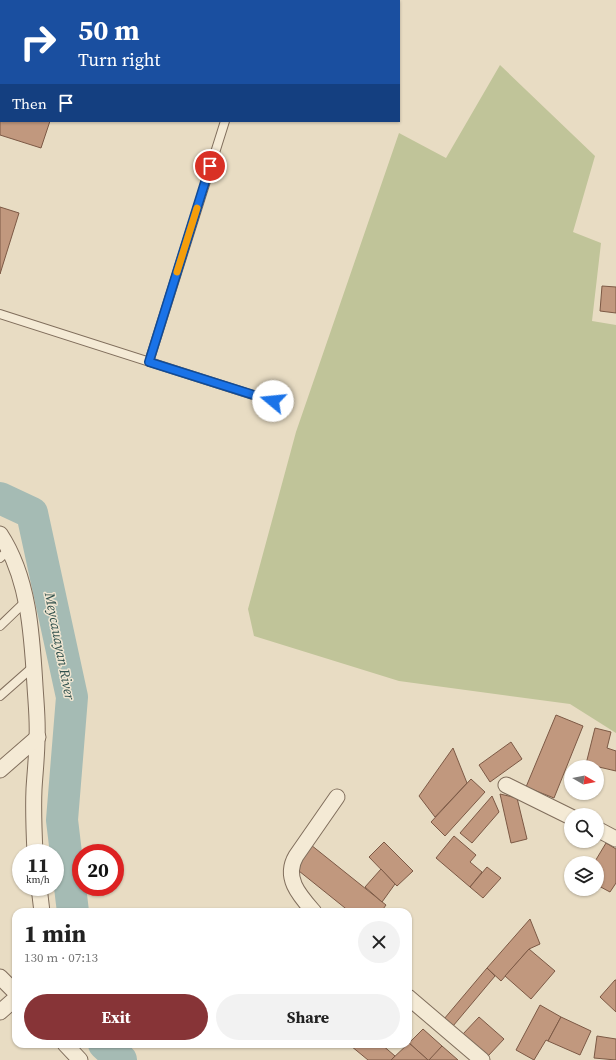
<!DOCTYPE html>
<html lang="en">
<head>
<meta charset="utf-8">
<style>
  body { margin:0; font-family:"Source Serif 4",serif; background:#f2f2f2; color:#222; height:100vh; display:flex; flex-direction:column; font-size:15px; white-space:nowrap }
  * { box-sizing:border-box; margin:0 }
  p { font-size:13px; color:#767676 }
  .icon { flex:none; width:22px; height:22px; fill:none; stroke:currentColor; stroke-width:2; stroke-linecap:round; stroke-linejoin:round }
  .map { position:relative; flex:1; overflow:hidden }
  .panel { position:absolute; left:12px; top:908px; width:400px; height:140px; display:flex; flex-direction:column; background:#fff; border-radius:12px; box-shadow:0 1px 3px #0004 }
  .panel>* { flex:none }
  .banner { position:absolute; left:0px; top:0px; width:400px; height:122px; box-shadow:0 1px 3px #0004; background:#1a4fa0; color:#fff; overflow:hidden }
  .needle { width:26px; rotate:99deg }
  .tools { position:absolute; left:564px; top:760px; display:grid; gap:8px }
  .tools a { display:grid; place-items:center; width:40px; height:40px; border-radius:50%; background:#fff; box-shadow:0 1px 3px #0004; font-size:20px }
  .speed { position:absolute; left:12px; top:844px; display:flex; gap:8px; font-size:20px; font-weight:700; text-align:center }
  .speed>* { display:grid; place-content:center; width:52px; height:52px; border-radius:50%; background:#fff; box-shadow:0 1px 3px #0004; line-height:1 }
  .speed small { font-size:10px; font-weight:400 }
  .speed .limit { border:6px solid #d22; background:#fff; color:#111 }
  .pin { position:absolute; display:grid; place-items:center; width:34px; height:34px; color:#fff; margin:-17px; border:2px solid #fff; border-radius:50%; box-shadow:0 1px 4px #0007 }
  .me { position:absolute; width:44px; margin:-22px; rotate:287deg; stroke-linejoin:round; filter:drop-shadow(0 0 3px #0008) }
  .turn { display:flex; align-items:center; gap:14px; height:84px; padding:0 12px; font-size:18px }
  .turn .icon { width:52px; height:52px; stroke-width:2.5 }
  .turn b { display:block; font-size:28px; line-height:34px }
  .then { display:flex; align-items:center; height:38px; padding:0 12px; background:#0003; gap:8px; font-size:15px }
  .round { display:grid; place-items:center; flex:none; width:42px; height:42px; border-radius:21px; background:#f2f2f2 }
  .overview { display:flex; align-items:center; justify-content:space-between; height:68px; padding:0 12px }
  h1 { font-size:24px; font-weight:700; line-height:30px }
  .cta { display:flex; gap:8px; margin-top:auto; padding:8px 12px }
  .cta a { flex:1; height:46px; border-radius:24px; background:#873437; color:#fff; font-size:16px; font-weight:700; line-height:46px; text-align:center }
  .cta a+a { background:#f2f2f2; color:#222 }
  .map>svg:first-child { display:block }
  .green { fill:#c0c499 }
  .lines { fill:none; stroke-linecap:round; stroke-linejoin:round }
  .river { stroke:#a5bbb4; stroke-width:32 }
  .building { fill:#c1987e; stroke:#7c5945 }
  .service-casing { stroke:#806e5c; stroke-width:10 }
  .minor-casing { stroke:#806e5c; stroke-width:17 }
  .service { stroke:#f4ead5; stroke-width:8 }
  .minor { stroke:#f4ead5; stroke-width:15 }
  .route-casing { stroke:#114b97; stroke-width:10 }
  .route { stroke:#1a73e8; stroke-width:7 }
  .slow { stroke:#f59e0b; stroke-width:7 }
  .labels { text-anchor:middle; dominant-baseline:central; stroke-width:3; stroke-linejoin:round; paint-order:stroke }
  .water-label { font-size:14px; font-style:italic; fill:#30504c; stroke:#f0e6d2 }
</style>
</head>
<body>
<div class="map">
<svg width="616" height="1060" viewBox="0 0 616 1060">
  <rect width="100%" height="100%" fill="#e8dcc3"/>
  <!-- green -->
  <path class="green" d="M500,65L595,156L573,232L601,243L592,321L616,325V733L570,704L399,681L254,636L248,609L296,432L399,133L446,158Z"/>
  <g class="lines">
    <!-- river -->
    <g class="river">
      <path d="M0,498L32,513L72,697L62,820L73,912"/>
      <path d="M104,1044L121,1060"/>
    </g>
  </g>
  <!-- building -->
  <g class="building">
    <path d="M0,12L1,121H50L41,148L0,135Z"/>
    <path d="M0,207L19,213L0,274Z"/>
    <path d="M602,286L616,287V313L600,311Z"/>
    <path d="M556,715L583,726L554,798L526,787Z"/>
    <path d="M595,728L611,732L607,748L616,751V771L586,764Z"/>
    <path d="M511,742L522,759L490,782L479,765Z"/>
    <path d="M453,748L467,783L435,817L419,796Z"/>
    <path d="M471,779L485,792L445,836L431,822Z"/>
    <path d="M500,794L517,798L527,839L511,843Z"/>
    <path d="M492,796L499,812L472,843L460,833Z"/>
    <path d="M454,836L476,855L470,862L482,872L470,887L436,858Z"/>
    <path d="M384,842L413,871L397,886L369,857Z"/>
    <path d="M606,843L616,849V883L610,892L597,885V863H594Z"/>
    <path d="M311,845L386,905L381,912H350L294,867Z"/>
    <path d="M487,867L501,878L483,898L470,887Z"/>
    <path d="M381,869L395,884L382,902L365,887Z"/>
    <path d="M530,919L540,944L529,949L501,981L487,968Z"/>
    <path d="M529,949L555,971L531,999L505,976Z"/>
    <path d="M487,968L495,976L453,1026L444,1019Z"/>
    <path d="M615,980H616V1012L600,997Z"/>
    <path d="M540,1005L561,1017L548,1041L546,1040L534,1060L516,1050Z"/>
    <path d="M479,1017L504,1039L488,1056L463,1034Z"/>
    <path d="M561,1017L591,1031L580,1055L548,1041Z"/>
    <path d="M423,1029L442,1046L431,1060H428L409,1043Z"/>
    <path d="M597,1036L616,1039V1060L594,1058Z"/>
    <path d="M409,1043L428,1060H391Z"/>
    <path d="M353,1044H381L395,1056L391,1060H368L351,1046Z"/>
    <path d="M442,1046L458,1060H429Z"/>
  </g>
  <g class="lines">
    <!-- service casing -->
    <g class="service-casing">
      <g id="service">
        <path d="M262,1L263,0"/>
        <path d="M0,314L278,403"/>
        <path d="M149,362L225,121"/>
        <path d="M0,558L10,549"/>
        <path d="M0,626L26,601"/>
        <path d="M0,696L34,666"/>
      </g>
    </g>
    <!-- minor casing -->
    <g class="minor-casing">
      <g id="minor">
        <path d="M0,534C29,578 32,635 35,686C36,703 38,721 37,738C37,755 35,772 34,789C33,811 34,832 35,853"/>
        <path d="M0,770L38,737"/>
        <path d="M506,785L571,817"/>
        <path d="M597,829L616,839"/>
        <path d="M39,887L42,912"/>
        <path d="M314,912C300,896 283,878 296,856L337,797"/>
        <path d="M0,977L16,993"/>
        <path d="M408,997L482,1060"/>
        <path d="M0,1012L16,998"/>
        <path d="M65,1044L80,1060"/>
      </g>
    </g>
    <!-- service -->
    <use href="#service" class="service"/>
    <!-- minor -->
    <use href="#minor" class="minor"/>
  </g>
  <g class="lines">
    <!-- route casing -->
    <g class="route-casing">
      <path id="route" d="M210,166L149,362L273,401"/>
    </g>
    <!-- route -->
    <use href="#route" class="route"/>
    <!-- slow -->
    <path class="slow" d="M177,272L197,208"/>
  </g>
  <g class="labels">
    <!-- water labels -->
    <g class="water-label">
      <text transform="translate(60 646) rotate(79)">Meycauayan River</text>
    </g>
  </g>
</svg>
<div class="tools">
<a><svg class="needle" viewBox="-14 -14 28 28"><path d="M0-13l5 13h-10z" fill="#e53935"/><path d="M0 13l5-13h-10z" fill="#767676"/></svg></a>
<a><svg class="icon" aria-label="search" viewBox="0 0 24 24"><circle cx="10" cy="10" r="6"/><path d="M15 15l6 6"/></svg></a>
<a><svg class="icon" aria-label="layers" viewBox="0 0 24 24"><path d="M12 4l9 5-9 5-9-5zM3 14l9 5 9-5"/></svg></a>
</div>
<div class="speed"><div>11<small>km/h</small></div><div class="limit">20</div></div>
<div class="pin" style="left:210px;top:166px;background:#d93025"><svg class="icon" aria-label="arrive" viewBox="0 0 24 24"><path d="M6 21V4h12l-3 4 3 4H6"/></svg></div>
<svg class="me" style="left:273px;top:401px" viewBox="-20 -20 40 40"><circle r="19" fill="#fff"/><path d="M0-13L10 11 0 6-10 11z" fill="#1a73e8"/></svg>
<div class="banner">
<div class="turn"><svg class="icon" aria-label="right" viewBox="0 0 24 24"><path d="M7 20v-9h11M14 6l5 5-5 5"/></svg><div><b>50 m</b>Turn right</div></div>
<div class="then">Then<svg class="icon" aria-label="arrive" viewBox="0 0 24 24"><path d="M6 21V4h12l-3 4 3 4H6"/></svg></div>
</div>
<section class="panel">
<div class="overview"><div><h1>1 min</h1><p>130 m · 07:13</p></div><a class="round"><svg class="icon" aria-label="close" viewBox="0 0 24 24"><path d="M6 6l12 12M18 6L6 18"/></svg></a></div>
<div class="cta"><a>Exit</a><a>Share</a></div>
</section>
</div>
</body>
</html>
